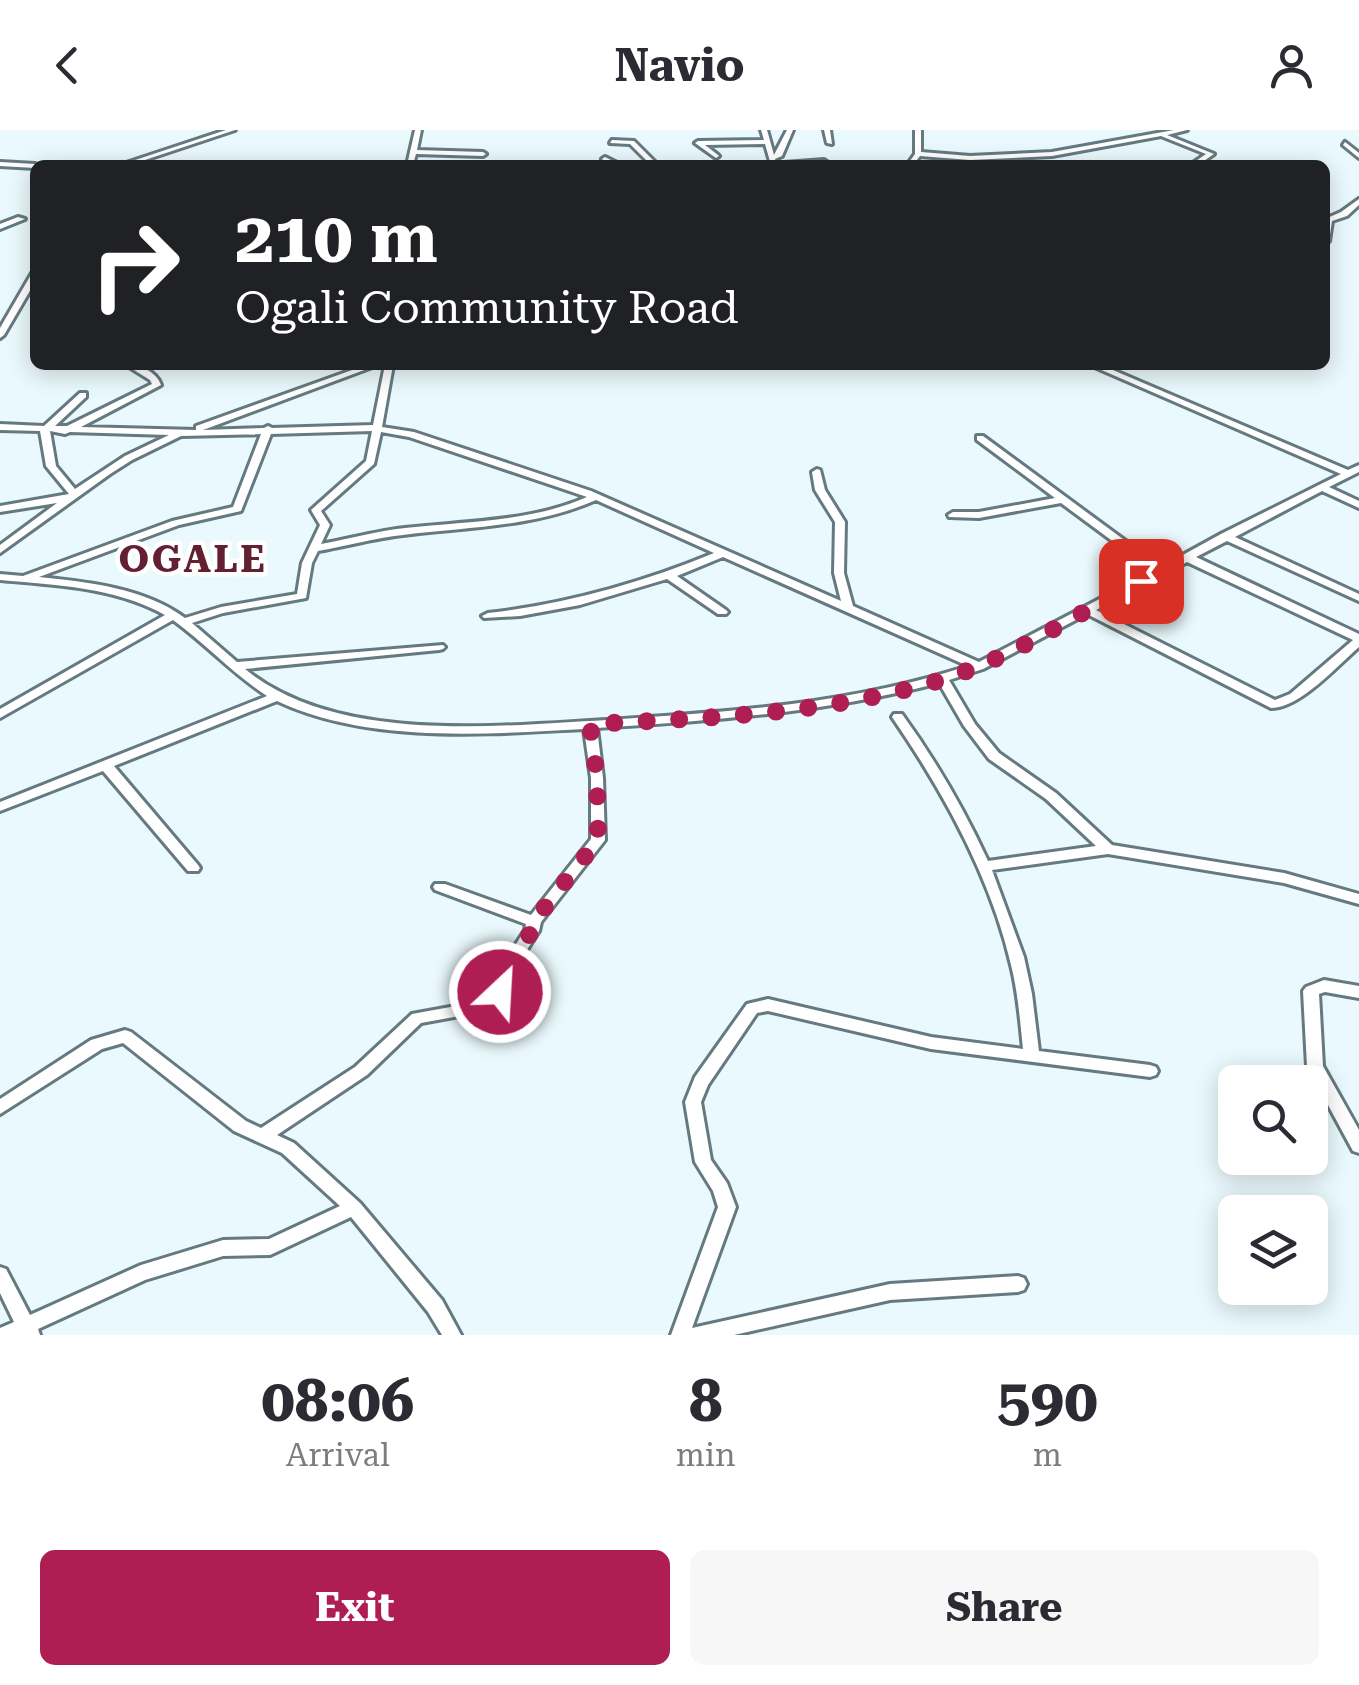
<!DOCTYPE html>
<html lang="en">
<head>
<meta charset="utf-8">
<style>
  body { margin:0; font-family:"Roboto Serif",serif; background:#f7f7f7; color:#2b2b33; height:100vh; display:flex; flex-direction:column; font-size:38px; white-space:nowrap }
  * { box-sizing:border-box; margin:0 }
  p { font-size:32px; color:#7c7c81 }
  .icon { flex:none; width:55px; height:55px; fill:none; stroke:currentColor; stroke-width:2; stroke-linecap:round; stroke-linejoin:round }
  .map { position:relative; height:1205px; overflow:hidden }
  .drawer { display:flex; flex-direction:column; background:#fff; flex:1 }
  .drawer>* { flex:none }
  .guide { position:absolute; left:30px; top:30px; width:1300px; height:210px; border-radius:15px; box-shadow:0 5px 25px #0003; background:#202124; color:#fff; overflow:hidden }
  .buttons { position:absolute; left:1218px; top:935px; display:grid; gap:20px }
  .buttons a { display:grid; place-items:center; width:110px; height:110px; border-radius:15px; background:#fff; box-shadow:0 5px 25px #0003; font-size:50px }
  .pin { position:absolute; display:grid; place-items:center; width:85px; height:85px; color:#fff; margin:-42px; border-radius:20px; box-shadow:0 5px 15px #0006 }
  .me { position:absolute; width:110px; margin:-55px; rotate:25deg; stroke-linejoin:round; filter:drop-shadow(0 0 8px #0008) }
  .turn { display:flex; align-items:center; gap:35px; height:210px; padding:0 40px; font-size:45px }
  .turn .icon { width:130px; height:130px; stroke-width:2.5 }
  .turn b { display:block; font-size:70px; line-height:85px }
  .eta { display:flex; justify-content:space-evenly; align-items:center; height:170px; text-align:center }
  .eta b { font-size:60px; font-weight:700; line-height:70px }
  .button { display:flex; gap:20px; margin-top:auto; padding:20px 40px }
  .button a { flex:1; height:115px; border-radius:15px; background:#af1e52; color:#fff; font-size:40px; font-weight:700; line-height:115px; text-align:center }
  .button a+a { background:#f7f7f7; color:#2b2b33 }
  header { display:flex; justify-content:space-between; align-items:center; height:130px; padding:0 40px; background:#fff; font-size:45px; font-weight:700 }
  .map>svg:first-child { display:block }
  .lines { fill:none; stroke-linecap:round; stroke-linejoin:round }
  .minor-casing { stroke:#657a80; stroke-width:6 }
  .minor { fill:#fff; fill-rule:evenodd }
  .route { stroke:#af1e52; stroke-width:18; stroke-dasharray:0 32.4 }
  .labels { text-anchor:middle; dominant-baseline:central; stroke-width:9; stroke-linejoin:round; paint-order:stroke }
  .district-label { font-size:38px; font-weight:bold; letter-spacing:2.5px; fill:#642033; stroke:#fff }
</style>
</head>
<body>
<header><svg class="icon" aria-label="back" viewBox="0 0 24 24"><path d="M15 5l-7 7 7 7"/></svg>Navio<svg class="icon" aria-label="person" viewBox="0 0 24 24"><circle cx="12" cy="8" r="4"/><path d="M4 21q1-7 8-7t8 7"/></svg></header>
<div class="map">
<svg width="1359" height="1205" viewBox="0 0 1359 1205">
  <rect width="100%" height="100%" fill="#eaf9fd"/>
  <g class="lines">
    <!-- minor casing -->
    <g class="minor-casing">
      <g id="minor">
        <path d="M226,0H235L130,35H120Z"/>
        <path d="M415,0H421L417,20L483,22L486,24L483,26L416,24L413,35H407Z"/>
        <path d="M761,0H767L774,25L787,0H793L782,26L775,29L777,35H771L765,14L705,15L718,25L719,26L716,28L695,13L698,11L764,10Z"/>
        <path d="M824,0H830L832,14L827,13Z"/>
        <path d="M915,0H921V22L970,26L1052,22L1174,0H1187L1167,5L1214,24L1198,35H1190L1206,24L1161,6L1052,26L970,30L920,26L913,35H907L915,24Z"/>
        <path d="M612,10L634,11L658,35H651L630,14L610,13Z"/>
        <path d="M1345,12L1359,23V28L1343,15Z"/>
        <path d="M605,27L619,34L620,35H612L603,30L602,29Z"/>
        <path d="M824,30L827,32L826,33L781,35L784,33Z"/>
        <path d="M0,32L35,34L38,35H35V38L0,36Z"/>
        <path d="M688,33L693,34L694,35H685Z"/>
        <path d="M1359,69V75L1347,86L1332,91L1329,111L1325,113V89L1341,82Z"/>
        <path d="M18,87L25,89L0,99V94Z"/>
        <path d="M32,143H35V152L4,205L0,208V198Z"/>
        <path d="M126,235C140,235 156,241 161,255L81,297L196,300V296L366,235L375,236L203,300L264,298L268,296L272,298L373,295L385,235H393L382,297L414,302L591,361L841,471L834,443L835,392L815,360L812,342L817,339L820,340L825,360L845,392L844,443L853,476L979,532L1153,441L1061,373L979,388L949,387L948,385L953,382H979L1055,368L977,310V306H983L1161,437L1221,404L1341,344L1090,235H1101L1348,340L1359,335V342L1329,357L1359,371V378L1322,361L1235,407L1359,464V471L1227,411L1196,427L1359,504V517C1337,536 1300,578 1271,578L1087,484L983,539L949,550L975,594L999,623L1056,663L1112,715L1284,743L1359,764V774L1284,753L1108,724L992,740L1024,827L1032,864L1039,921L1150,935L1156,937L1158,941L1156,945L1150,947L931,919L768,881L757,883L708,955L701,972L711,1030L727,1053L736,1077L692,1198L890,1154L1018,1146L1024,1148L1027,1154L1024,1160L1018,1162L890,1170L734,1205H671L718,1077L713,1061L695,1032L685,972L695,947L747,874L768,869L931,907L1023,919C1020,891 1018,862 1011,835C991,748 943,661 892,587L894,584H902C936,631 964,679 988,731L1096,716L1046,669L989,629L964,596L939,553C826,582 713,591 597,598L603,648L605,710L541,792L539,801L516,837L505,865L476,883L421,893L367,945L277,1005L294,1013L360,1073L442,1170L461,1205H442L428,1182L351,1087L270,1125L223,1126L145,1150L38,1199L40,1205H0V1198L14,1192L0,1163V1137L6,1139L30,1185L141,1135L223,1110L269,1109L340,1076L282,1023L234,1001L123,913L102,919L0,984V969L91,910L125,900L131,902L246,991L261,998L355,937L412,884L467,874L494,858L502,836L525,800L526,794L435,760L433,757L435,754H445L531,785L591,709V648L584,599C486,604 369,614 277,571L114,636L198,735L200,738L198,741H188L103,641L0,681V672L267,566C233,544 206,514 173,490L0,588V579L165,485C115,457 56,455 0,450V444L23,446L172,391L233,377L261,304L181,306L132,330L110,344L0,423V415L57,373L0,382V376L69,364L46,336L40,301L0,300V294L44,296L80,263H86V267L55,296H67L152,254L150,250ZM50,301L65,304L70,302L169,305L125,326L75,359L56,336ZM372,301L366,331L311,380L320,395L302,433L297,464L221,477L185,488C145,458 88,452 39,447L179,395L241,381L271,304ZM381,302L409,307L587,367C531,392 466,391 405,398C377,401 349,409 321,414L330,395L321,381L374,334ZM596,370L714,423C641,453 567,474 488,483L482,486L484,488L520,486L580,475L667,449L718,484H726L728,482L726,480L677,446L723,427L968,536C851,574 730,582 607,590C496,596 336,614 245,539L439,520L443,519L445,517L443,515L237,532L192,493L223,483L306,468L312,433L318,421C347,416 375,408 403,405C468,397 535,397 596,370ZM1187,432L1353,510L1290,564L1275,570L1096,480Z"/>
        <path d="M1324,850L1359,856V868L1325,862L1319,864L1323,936L1359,1000V1023L1353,1021L1307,936L1303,861L1306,857Z"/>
      </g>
    </g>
    <!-- minor -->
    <use href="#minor" class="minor"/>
  </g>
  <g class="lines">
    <!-- route -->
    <path class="route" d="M500,862L508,836L532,801L534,791L598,710L597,648L590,594C708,588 830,584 944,549C1013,527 1077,484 1141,451"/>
  </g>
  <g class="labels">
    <!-- district labels -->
    <g class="district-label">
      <text x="193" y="429">OGALE</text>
    </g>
  </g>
</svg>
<div class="buttons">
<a><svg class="icon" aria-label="search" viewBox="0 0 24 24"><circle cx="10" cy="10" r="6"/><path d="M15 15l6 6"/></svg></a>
<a><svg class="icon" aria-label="layers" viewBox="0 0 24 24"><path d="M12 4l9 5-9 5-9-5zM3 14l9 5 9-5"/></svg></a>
</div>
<div class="pin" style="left:1141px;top:451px;background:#d93025"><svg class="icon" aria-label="arrive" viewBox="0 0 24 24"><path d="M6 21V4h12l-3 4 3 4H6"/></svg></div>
<svg class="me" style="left:500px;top:862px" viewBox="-20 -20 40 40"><circle r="17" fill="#af1e52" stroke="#fff" stroke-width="3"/><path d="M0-11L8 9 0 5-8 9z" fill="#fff"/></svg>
<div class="guide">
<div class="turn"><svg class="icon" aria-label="right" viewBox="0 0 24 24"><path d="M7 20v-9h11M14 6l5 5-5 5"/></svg><div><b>210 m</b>Ogali Community Road</div></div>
</div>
</div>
<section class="drawer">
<div class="eta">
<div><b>08:06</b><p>Arrival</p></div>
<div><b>8</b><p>min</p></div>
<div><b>590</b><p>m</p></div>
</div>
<div class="button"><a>Exit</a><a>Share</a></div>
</section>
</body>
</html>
